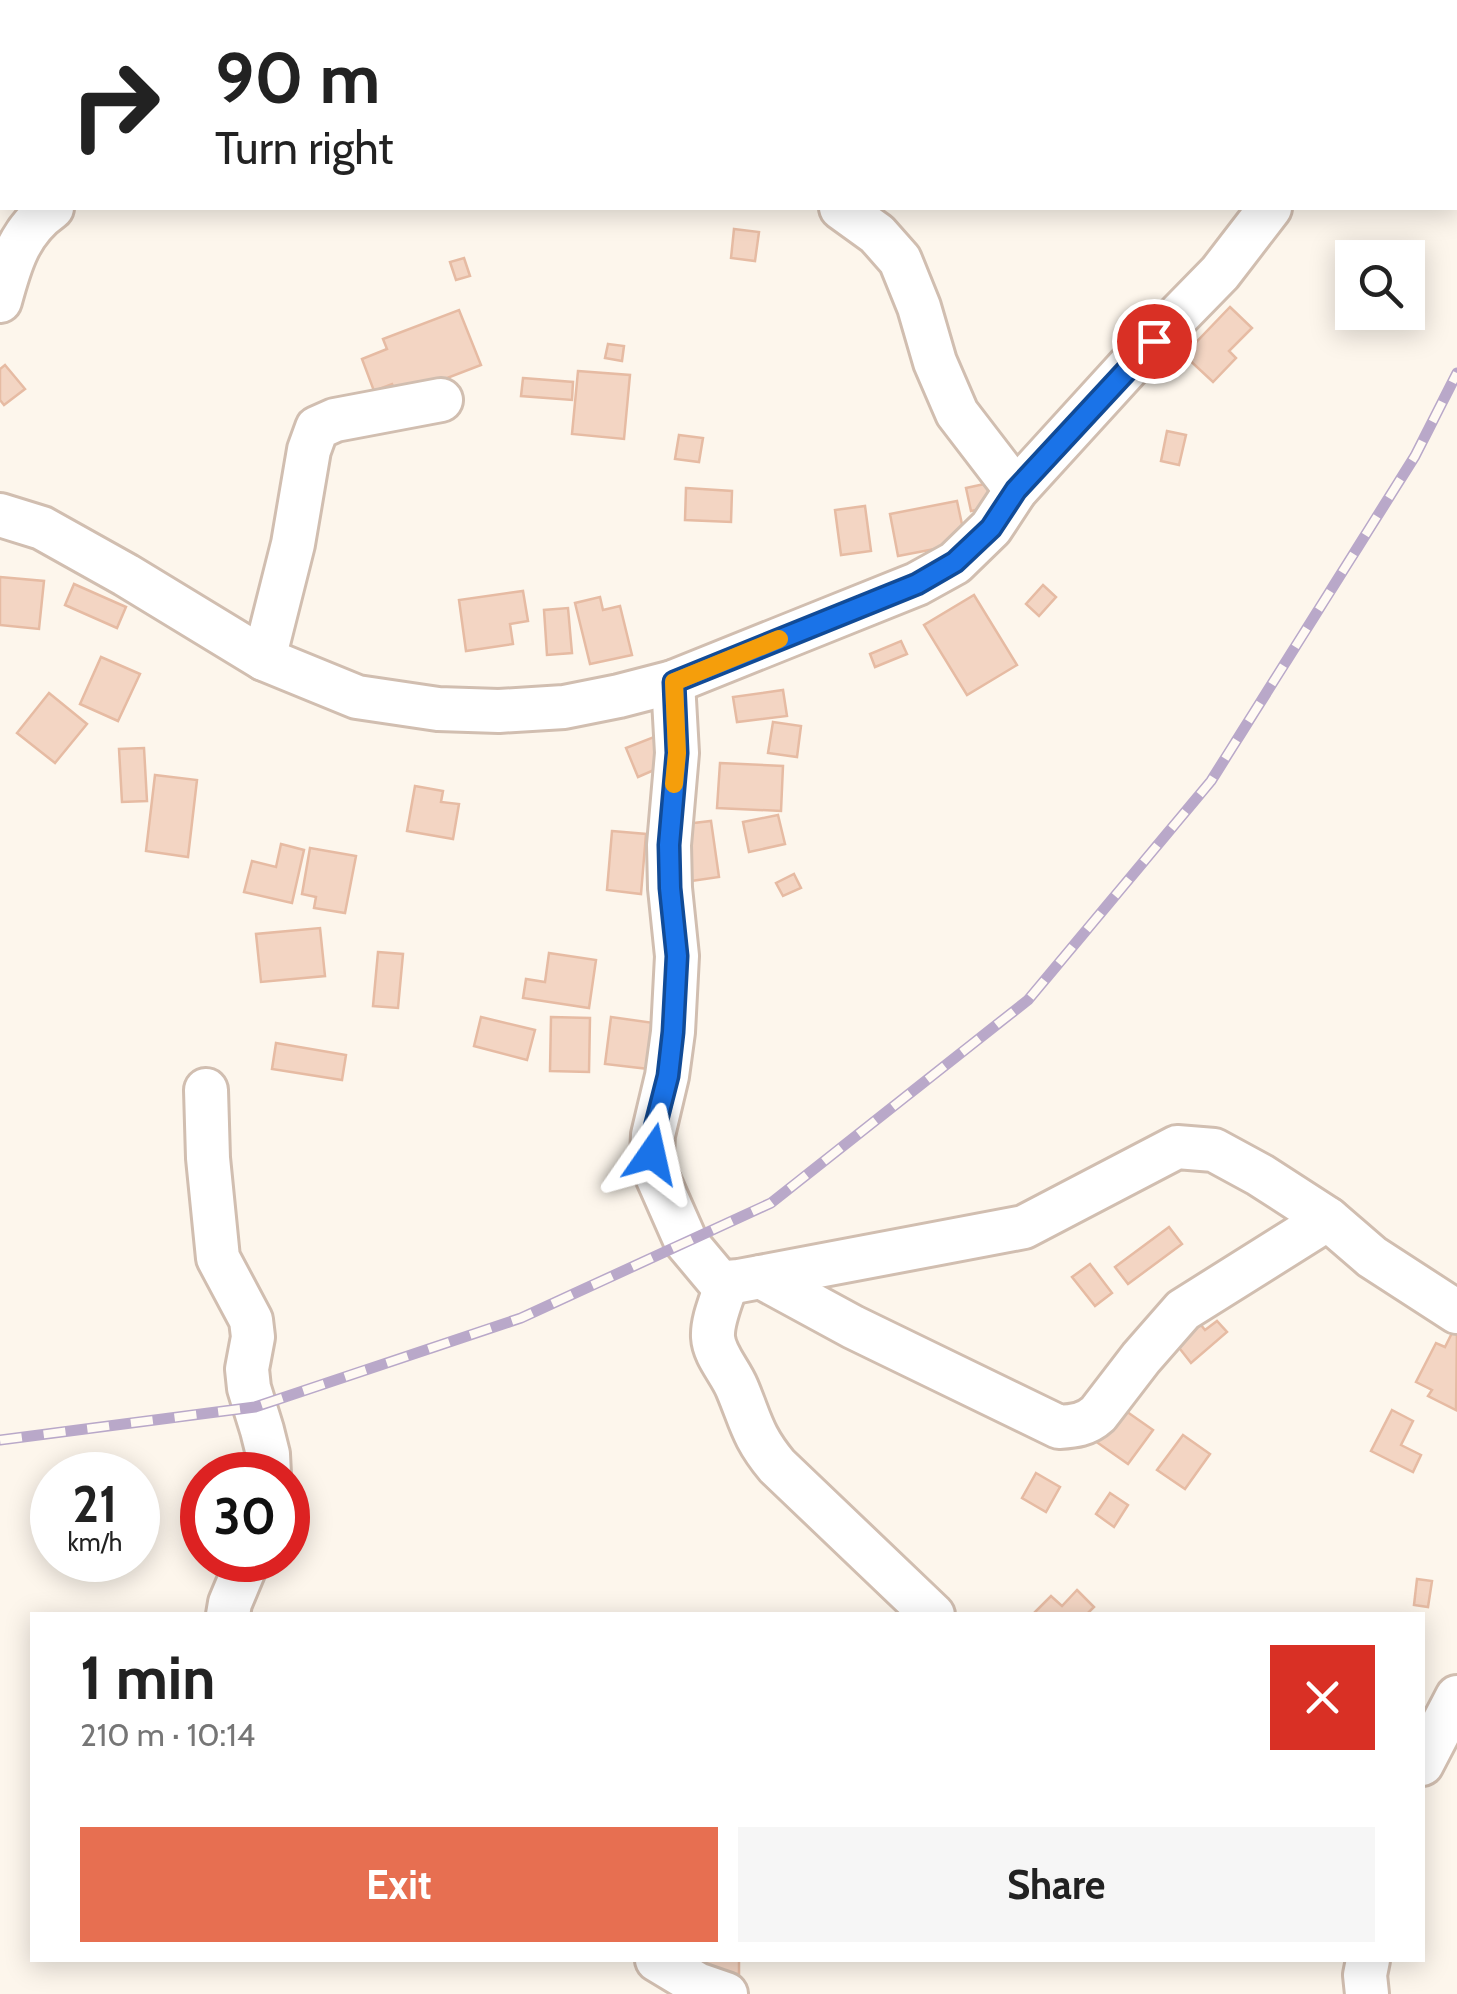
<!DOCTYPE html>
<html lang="en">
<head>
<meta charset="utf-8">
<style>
  body { margin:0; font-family:Cabin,sans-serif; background:#f6f6f6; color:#222; height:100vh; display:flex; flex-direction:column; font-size:38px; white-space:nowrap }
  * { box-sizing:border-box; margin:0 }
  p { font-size:32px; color:#767676 }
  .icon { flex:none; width:55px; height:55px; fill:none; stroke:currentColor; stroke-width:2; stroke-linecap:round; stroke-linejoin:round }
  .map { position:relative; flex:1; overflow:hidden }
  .panel { position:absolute; left:30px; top:1612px; width:1395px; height:350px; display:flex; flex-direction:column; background:#fff; border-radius:0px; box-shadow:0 5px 25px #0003 }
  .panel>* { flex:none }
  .guide { position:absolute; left:0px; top:0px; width:1458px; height:210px; box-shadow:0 5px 25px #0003; background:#fff; color:#222; overflow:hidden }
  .buttons { position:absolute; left:1335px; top:240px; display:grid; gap:20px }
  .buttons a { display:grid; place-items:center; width:90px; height:90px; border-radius:0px; background:#fff; box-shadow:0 5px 25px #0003; font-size:50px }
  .speed { position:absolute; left:30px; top:1452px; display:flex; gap:20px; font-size:50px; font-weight:700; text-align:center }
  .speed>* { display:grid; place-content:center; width:130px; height:130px; border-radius:50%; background:#fff; box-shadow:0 5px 25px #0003; line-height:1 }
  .speed small { font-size:25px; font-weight:400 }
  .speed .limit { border:15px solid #d22; background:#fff; color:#111 }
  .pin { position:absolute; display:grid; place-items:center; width:85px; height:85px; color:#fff; margin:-42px; border:5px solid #fff; border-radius:50%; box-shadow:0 2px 10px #0007 }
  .me { position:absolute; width:110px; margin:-55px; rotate:11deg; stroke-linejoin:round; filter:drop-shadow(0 0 8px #0008) }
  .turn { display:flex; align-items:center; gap:35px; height:210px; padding:0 50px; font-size:45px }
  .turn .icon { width:130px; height:130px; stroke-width:2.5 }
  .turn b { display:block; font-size:70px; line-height:85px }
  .round { display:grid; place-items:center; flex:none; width:105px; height:105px; border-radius:0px; background:#f6f6f6 }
  .overview { display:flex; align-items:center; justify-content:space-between; height:170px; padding:0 50px }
  h1 { font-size:60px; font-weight:800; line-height:75px }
  .button { display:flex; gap:20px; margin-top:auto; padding:20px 50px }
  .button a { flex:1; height:115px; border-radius:0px; background:#e76f51; color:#fff; font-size:40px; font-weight:800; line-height:115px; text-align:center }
  .button a+a { background:#f6f6f6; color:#222 }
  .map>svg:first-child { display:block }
  .building { fill:#f3d5c3; stroke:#e6bba3; stroke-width:2.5 }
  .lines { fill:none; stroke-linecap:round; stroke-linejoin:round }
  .minor-casing { stroke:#d1beb0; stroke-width:48 }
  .minor { stroke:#fff; stroke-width:42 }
  .rail-casing { stroke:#b9a8c9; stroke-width:11 }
  .rail { stroke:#fffaf3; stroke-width:8; stroke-dasharray:22; stroke-linecap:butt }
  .route-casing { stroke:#114b97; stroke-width:25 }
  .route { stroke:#1a73e8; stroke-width:18 }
  .slow { stroke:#f59e0b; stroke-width:18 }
</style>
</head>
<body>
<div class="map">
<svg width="1457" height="1994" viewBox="0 0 1457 1994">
  <rect width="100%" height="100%" fill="#fdf6ec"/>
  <!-- building -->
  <g class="building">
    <path d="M734,229L759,232L755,261L731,258Z"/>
    <path d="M464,258L470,276L456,280L450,262Z"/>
    <path d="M1230,307L1252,328L1229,351L1236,358L1213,382L1184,355Z"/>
    <path d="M459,310L481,365L398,397L392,384L374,391L362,359L387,349L383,339Z"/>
    <path d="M608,344L624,346L622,361L605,358Z"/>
    <path d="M5,365L25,389L4,405L0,400V369Z"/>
    <path d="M578,371L630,375L624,439L572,434Z"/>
    <path d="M523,378L573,382L572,400L521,396Z"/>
    <path d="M1167,431L1186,435L1179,465L1161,461Z"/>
    <path d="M679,435L703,438L699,462L675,459Z"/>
    <path d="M989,483L994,506L971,511L966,488Z"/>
    <path d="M686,488L732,491L731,522L685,520Z"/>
    <path d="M957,501L966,543L898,556L890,514Z"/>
    <path d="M865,506L871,551L841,555L835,510Z"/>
    <path d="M0,577L44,581L39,629L0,625Z"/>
    <path d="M74,584L126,607L117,628L65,605Z"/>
    <path d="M1043,585L1056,597L1039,616L1026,604Z"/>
    <path d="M523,591L528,621L510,624L513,644L466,651L459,600Z"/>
    <path d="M974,595L1017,665L967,695L924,625Z"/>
    <path d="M600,597L603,610L620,606L632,655L590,664L575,603Z"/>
    <path d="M568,608L572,653L547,655L544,610Z"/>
    <path d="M901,641L907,654L875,667L870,654Z"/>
    <path d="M101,657L140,674L118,721L80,704Z"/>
    <path d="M783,690L787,716L737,722L733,697Z"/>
    <path d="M49,693L87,724L55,763L17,733Z"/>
    <path d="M773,722L801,726L797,757L768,753Z"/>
    <path d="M659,735L670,763L638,777L626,748Z"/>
    <path d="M144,748L147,801L122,802L119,749Z"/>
    <path d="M720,763L783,766L781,811L717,808Z"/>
    <path d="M155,775L197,780L188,857L146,851Z"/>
    <path d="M415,786L443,791L441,802L459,804L453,839L407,831Z"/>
    <path d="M778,815L785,844L749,852L743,822Z"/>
    <path d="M711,821L719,877L684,882L676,825Z"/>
    <path d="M612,831L646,834L641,894L607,890Z"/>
    <path d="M281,844L304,850L292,903L244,892L252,861L276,867Z"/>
    <path d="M310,848L356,856L345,913L314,908L316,897L302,894Z"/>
    <path d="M794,874L801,888L783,896L776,883Z"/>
    <path d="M320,928L325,976L261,982L256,934Z"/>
    <path d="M378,952L403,954L398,1008L373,1006Z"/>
    <path d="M549,953L596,960L589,1008L523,998L526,979L545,982Z"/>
    <path d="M481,1017L535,1030L527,1060L474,1046Z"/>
    <path d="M551,1017L590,1018L589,1072L550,1071Z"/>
    <path d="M611,1017L654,1023L649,1069L605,1064Z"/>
    <path d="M276,1043L346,1055L342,1080L272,1069Z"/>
    <path d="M1169,1227L1182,1244L1128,1284L1115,1267Z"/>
    <path d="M1090,1264L1112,1293L1095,1306L1072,1277Z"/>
    <path d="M1197,1320L1205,1330L1217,1321L1227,1332L1191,1363L1173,1340Z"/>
    <path d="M1453,1331L1457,1333L1456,1410L1428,1396L1432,1390L1416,1382L1436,1343L1445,1347Z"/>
    <path d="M1113,1402L1153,1430L1128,1464L1088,1436Z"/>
    <path d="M1392,1410L1413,1421L1401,1445L1421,1455L1413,1472L1371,1451Z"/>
    <path d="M1183,1435L1210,1454L1185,1489L1157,1470Z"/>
    <path d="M1036,1473L1060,1487L1046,1512L1022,1498Z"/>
    <path d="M1110,1493L1128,1505L1114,1527L1096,1514Z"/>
    <path d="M1417,1579L1432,1581L1428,1607L1414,1605Z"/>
    <path d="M1077,1590L1094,1607L1086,1615H1032L1051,1596L1062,1606Z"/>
    <path d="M697,1960H739V1974L696,1973Z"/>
  </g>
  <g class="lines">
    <!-- minor casing -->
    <g class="minor-casing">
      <g id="minor">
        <path d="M340,0V2"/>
        <path d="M1365,2L1370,0"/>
        <path d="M841,208L877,234L900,260L919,307L935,362L957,413L1016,490"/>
        <path d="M0,301C10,264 19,231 52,208"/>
        <path d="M0,515L42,528L126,575L264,659L357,697L438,709L499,711L564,707L619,696L673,682L917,584L955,563L991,528L1016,490L1131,364L1220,273L1270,208"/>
        <path d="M264,659L293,544L309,450L317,428L335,420L441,400"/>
        <path d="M673,682L677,753L669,845L670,888L677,956L673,1032L667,1076L653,1135L652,1155L656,1174L686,1242L717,1279L727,1282L739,1281L1024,1227L1177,1147L1214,1150L1260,1175L1328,1219L1372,1257L1457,1312"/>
        <path d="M206,1090L208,1158L218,1258L251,1320L253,1337L247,1369L249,1388L262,1430L268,1454L269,1475"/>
        <path d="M761,1277L853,1327L1059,1427C1074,1426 1086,1425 1098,1414L1141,1358L1183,1310L1328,1219"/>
        <path d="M727,1282C722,1299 712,1320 713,1337C714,1355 730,1371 737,1388C751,1421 752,1436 777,1466L933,1615"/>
        <path d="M228,1615L230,1603L248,1560"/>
        <path d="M1422,1764L1457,1697"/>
        <path d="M657,1960L697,1984L726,1994"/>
        <path d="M1367,1994L1365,1975L1368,1960"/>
      </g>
    </g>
    <!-- minor -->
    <use href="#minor" class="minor"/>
    <!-- rail casing -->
    <g class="rail-casing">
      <path id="rail" d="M0,1440L255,1407L521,1318L771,1203L1028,1000L1211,781L1415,456L1457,373"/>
    </g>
    <!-- rail -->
    <use href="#rail" class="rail"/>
  </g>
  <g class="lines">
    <!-- route casing -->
    <g class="route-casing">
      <path id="route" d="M652,1154L653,1135L668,1076L673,1032L677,956L670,888L669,845L677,753L674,682L917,584L955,562L991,528L1016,490L1154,341"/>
    </g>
    <!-- route -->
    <use href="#route" class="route"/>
    <!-- slow -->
    <path class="slow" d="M674,784L677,753L674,682L779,639"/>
  </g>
</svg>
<div class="buttons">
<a><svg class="icon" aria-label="search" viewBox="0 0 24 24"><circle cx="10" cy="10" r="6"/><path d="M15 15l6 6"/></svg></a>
</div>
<div class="speed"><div>21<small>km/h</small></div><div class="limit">30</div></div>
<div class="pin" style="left:1154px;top:341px;background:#d93025"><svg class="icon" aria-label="arrive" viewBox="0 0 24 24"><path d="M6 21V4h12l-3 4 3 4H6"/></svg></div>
<svg class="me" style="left:652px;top:1154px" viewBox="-20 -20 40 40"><path d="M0-17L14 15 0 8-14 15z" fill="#1a73e8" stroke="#fff" stroke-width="4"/></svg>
<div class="guide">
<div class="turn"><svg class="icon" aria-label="right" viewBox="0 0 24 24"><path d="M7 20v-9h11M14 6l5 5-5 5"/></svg><div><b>90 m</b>Turn right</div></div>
</div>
<section class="panel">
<div class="overview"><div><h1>1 min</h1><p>210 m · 10:14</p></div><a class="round" style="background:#d93025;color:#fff"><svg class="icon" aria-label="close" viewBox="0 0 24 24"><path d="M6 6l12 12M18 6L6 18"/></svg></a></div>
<div class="button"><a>Exit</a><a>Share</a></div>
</section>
</div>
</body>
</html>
